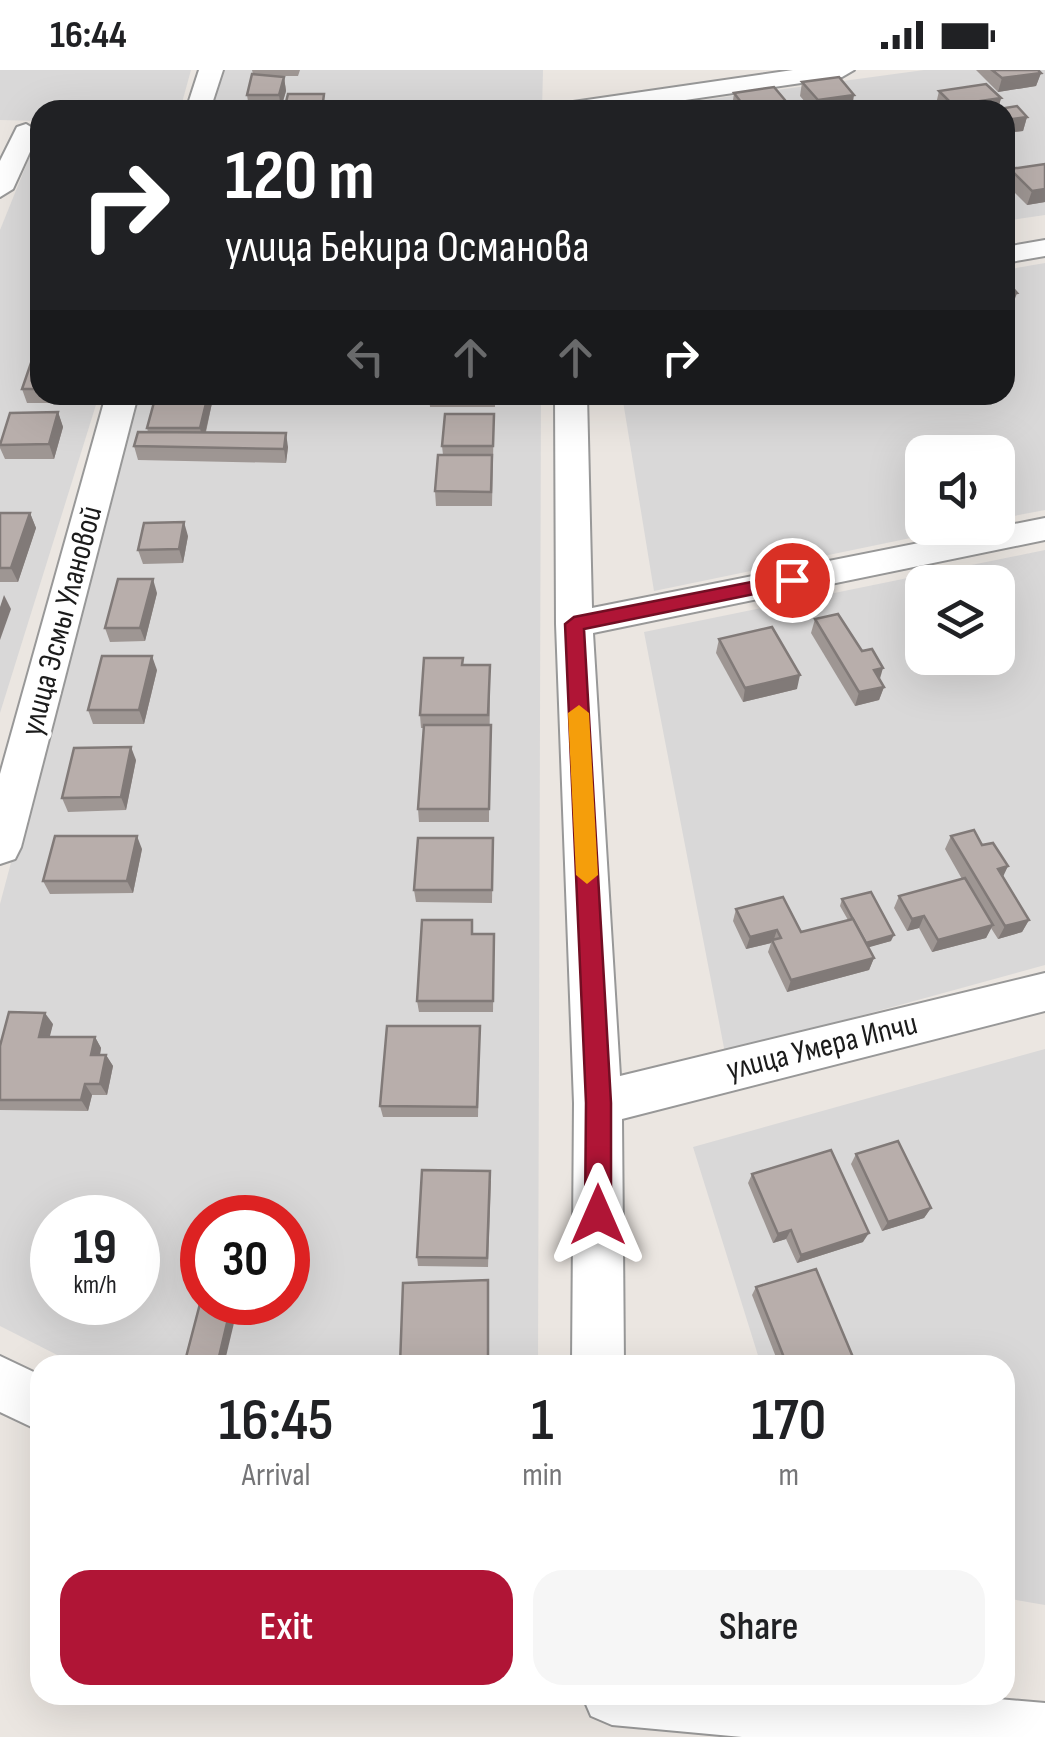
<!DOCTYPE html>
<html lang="en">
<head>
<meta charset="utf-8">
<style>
  body { margin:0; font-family:"Sofia Sans Condensed",sans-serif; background:#f6f6f6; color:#202124; height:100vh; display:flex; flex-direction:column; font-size:38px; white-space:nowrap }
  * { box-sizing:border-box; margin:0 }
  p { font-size:32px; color:#757577 }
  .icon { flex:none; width:55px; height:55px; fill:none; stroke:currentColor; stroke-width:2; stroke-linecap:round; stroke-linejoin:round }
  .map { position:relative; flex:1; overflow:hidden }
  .details { position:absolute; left:30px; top:1285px; width:985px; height:350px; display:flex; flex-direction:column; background:#fff; border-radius:30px; box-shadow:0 10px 40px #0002 }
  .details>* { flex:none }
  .banner { position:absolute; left:30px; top:30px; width:985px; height:305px; border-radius:30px; box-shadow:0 10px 40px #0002; background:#202124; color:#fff; overflow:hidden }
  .controls { position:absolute; left:905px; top:365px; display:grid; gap:20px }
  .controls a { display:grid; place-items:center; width:110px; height:110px; border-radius:20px; background:#fff; box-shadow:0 10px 40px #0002; font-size:50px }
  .speed { position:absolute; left:30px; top:1125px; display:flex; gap:20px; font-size:50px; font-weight:700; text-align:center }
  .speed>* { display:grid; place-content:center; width:130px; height:130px; border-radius:50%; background:#fff; box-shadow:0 10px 40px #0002; line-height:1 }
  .speed small { font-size:25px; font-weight:400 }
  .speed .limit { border:15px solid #d22; background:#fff; color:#111 }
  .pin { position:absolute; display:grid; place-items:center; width:85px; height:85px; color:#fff; margin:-42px; border:5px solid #fff; border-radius:50%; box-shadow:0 2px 10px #0007 }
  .me { position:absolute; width:110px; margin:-55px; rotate:0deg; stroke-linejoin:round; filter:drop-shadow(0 0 8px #0008) }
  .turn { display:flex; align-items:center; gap:35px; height:210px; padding:0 30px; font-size:45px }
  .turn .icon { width:130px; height:130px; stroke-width:2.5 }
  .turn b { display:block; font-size:70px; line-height:85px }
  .lanes { display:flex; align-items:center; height:95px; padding:0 30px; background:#0003; justify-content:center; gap:50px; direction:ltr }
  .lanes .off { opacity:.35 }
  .eta { display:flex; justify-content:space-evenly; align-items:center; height:170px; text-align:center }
  .eta b { font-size:60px; font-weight:600; line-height:70px }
  .primary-button { display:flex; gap:20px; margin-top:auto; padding:20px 30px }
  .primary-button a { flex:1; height:115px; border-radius:30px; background:#b01536; color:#fff; font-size:40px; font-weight:600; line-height:115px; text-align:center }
  .primary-button a+a { background:#f6f6f6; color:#202124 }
  .status { display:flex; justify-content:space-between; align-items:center; height:70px; padding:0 50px; background:#fff; direction:ltr }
  .status svg { height:28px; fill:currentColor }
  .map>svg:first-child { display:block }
  .residential { fill:#d9d8d8; fill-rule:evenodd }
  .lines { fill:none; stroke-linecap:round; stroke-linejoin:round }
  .minor-casing { stroke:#989898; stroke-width:4 }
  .minor { fill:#fff; fill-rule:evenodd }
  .wall { fill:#9e9693 }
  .shaded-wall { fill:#817a78 }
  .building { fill:#b8aeab; stroke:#817a78; stroke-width:2.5 }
  .route { fill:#b01536; stroke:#720e23; stroke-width:2.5 }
  .slow { fill:#f59e0b }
  .labels { text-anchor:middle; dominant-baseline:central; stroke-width:8; stroke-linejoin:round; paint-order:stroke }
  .street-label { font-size:32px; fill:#1b1b1b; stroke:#fff }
</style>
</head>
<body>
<div class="status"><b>16:44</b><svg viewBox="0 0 49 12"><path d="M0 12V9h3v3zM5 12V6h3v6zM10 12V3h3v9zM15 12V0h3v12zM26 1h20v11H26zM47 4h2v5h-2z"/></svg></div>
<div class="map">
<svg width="1045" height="1667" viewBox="0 0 1045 1667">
  <rect width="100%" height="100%" fill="#ebe6e1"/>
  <!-- residential -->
  <g class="residential">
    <path d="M0,0H191L180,40H40V51L0,50Z"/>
    <path d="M221,0H543L542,40H210Z"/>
    <path d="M924,0H1045V145L1005,151V40H629Z"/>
    <path d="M34,76H40V325H99L0,643V160Z"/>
    <path d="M1045,193V440L998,449V382H922V458H959L654,521L622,325H1005V200Z"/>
    <path d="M135,325H541L538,1295H77L0,1256V834ZM52,1148H138V1232H52ZM202,1148H288V1232H202Z"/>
    <path d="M1045,480V895L725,983L644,562ZM922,512H998V588H922Z"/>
    <path d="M1045,979V1535L1005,1528V1295H761L693,1077Z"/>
  </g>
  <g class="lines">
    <!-- minor casing -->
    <g class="minor-casing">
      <g id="minor">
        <path d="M199,0H223L210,40H186Z"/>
        <path d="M793,0H854L842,7L617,40L561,39L573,32Z"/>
        <path d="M26,54L39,62L13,119L0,127V91L17,57Z"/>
        <path d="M1045,170V186L1005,193V177Z"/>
        <path d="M106,325H138L21,777L15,789L0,794V704Z"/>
        <path d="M555,325H587L592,538L1045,448V470L593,563L620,1006L1045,903V941L622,1049L624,1295H572L574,1033L556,554Z"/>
        <path d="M0,1286L40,1305V1361L0,1342Z"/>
        <path d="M582,1625H951L1045,1633V1667H742L612,1655L591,1646Z"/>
      </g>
    </g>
    <!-- minor -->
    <use href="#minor" class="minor"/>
  </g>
  <!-- wall -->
  <g class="wall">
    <path d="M252,0H300L298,6H267L284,7L286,21L281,38H249L247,25L253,4Z"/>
    <path d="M976,0H1038L1041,3L1036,16L998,22Z"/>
    <path d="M802,12L852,38L811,39L800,26Z"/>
    <path d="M986,14L1001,28L998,39L1017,36L1027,47L1023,61L1005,63V40H941L936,34L939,21Z"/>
    <path d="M734,23L790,40H735L732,37Z"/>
    <path d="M325,31L324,39H287L286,32Z"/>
    <path d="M1045,94V132L1027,135L1005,113L1010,99Z"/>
    <path d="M40,290V325H72L70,333H27L22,319Z"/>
    <path d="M156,325H210L212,333L206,362L288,377L286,393L138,390L134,376L148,362L147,358Z"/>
    <path d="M429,325H495V337H430Z"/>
    <path d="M58,342L63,357L54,389H5L0,378V372Z"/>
    <path d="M494,344L492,436H436L435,421L443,385L442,376Z"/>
    <path d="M994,367L1011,388L1008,395L998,398V382H980L976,377L978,370Z"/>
    <path d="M922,397V439L905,414L909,400Z"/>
    <path d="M0,443H30L36,458L18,512H0Z"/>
    <path d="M188,466L183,493L143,494L138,480Z"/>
    <path d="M157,523L145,571L110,572L105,558Z"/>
    <path d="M815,549L879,610L884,617L879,630L855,636L811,563Z"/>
    <path d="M719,569L797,619L743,632L716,583Z"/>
    <path d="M463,595L490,608L489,752H419L418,739L424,658H421L420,645Z"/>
    <path d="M157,600L144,654H93L88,640Z"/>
    <path d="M136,690L126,740L68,742L62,728Z"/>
    <path d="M951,766L982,775L1008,796L1002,807L1029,850L1022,862L998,869L991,858L986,868L932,882L919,858L907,861L894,838L899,826L962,809L945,779Z"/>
    <path d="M493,768L492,833L416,832L414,820Z"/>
    <path d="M142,779L133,823L50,824L43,811Z"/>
    <path d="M842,829L891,871L868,877L874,888L869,900L787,922L768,882L771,873L746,879L733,851L736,839L801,862L848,850L840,836Z"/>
    <path d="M494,864L493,942H419L417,931Z"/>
    <path d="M53,954L49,967H95L101,978L100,985H106L113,996L107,1025H92L88,1041L0,1040V976Z"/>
    <path d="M480,956L478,1047H383L380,1036Z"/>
    <path d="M856,1084L931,1138L924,1148L882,1161L851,1094Z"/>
    <path d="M752,1104L863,1172L797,1193L786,1169L773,1173L748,1113Z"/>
    <path d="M491,1110L488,1197L418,1196L417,1187Z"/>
    <path d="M756,1217L855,1292L852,1295H779L752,1225Z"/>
  </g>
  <!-- shaded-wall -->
  <g class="shaded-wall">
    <path d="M1041,3L1036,16L998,22L1002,8Z"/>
    <path d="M284,7L286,21L281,38L279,25Z"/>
    <path d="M854,25L852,38L816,40L818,30Z"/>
    <path d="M1001,28L998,40H952L953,35Z"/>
    <path d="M1027,47L1023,61L1005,63V50Z"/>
    <path d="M1045,119V132L1027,135L1032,121Z"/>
    <path d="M1017,223L1012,237L1005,238V225Z"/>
    <path d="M208,325H210L212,333L203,373L200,358Z"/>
    <path d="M58,342L63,357L54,389L49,374Z"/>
    <path d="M286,363L288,377L286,393L284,379Z"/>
    <path d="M1011,388L1008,395L998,398V391Z"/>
    <path d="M30,443L36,458L18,512L11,498Z"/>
    <path d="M184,452L188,466L183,493L179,479Z"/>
    <path d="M153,509L157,523L145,571L140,558Z"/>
    <path d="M4,525L11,539L0,570V537Z"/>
    <path d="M152,586L157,600L144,654L139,640Z"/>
    <path d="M883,598L879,612L874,600Z"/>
    <path d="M800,605L797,619L743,632L745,618Z"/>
    <path d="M884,617L879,630L855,636L859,622Z"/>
    <path d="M131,677L136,690L126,740L121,727Z"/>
    <path d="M137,766L142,779L133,823L127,811Z"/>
    <path d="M1008,796L1002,809L998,799Z"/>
    <path d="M924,846L919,858L907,861L912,849Z"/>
    <path d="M1029,850L1022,862L998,869L1005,856Z"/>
    <path d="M993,855L986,868L932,882L938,870Z"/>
    <path d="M777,860L773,872L772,870L771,873L746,879L750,867Z"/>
    <path d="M894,865L891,871L863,879L866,873Z"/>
    <path d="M874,888L869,900L787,922L791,910Z"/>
    <path d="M45,943L53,954L47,978L39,967Z"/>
    <path d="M95,967L101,978L98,996L91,985Z"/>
    <path d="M106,985L113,996L107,1025L100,1014Z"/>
    <path d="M85,1014L92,1025L88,1041L81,1030Z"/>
    <path d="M931,1138L924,1148L882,1161L888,1152Z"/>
    <path d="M791,1160L786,1169L773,1173L778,1164Z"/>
    <path d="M869,1163L863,1172L797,1193L801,1185Z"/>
    <path d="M232,1232H239L224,1295H217Z"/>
  </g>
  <!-- building -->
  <g class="building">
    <path d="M992,0H1038L1041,3L1002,8Z"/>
    <path d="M252,4L284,7L279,25H247Z"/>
    <path d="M839,7L854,25L818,30L802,12Z"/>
    <path d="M986,14L1001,28L953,35L939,21Z"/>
    <path d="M774,17L790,36L764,40H747L734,23Z"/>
    <path d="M288,24H324L323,32H286Z"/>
    <path d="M1017,36L1027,47L1005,50V40H993Z"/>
    <path d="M381,37H423L422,40H380Z"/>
    <path d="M1045,94V119L1032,121L1010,99Z"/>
    <path d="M1005,209L1017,223L1005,225Z"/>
    <path d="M32,290H40V319H22Z"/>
    <path d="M156,325H208L200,358H147Z"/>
    <path d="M58,342L49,374L0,375L10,343Z"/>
    <path d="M445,344H494L493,376H442Z"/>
    <path d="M138,362L286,363L284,379L134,376Z"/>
    <path d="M994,367L1011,388L998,391V382H988L978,370Z"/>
    <path d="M438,385H492L491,422L435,421Z"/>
    <path d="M922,397V418L909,400Z"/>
    <path d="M0,443H30L11,498H0Z"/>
    <path d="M184,452L179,479L138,480L144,453Z"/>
    <path d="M118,509H153L140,558H105Z"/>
    <path d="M838,544L862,581L872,579L883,598L874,600L884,617L859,622L815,549Z"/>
    <path d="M772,557L800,605L745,618L719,569Z"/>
    <path d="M102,586H152L139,640H88Z"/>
    <path d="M424,588H463L462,595H490L488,645H420Z"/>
    <path d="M424,655H491L489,739H418Z"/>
    <path d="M131,677L121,727L62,728L74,678Z"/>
    <path d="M974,760L982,775L993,773L1008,796L998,799L1029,850L1005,856L951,766Z"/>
    <path d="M55,766H137L127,811H43Z"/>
    <path d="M418,768H493L492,820H414Z"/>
    <path d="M965,808L993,855L938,870L924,846L912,849L899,826Z"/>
    <path d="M871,822L894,865L866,873L842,829Z"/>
    <path d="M783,827L801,862L853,849L874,888L791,910L772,870L781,868L777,860L750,867L736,839Z"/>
    <path d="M422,850H472V864H494L493,931H417Z"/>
    <path d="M9,942L45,943L39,967H95L91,985H106L100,1014H85L81,1030H0V976Z"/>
    <path d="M387,956H480L477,1037L380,1036Z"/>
    <path d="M898,1071L931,1138L888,1152L856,1084Z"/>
    <path d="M831,1080L869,1163L801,1185L791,1160L778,1164L752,1104Z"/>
    <path d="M422,1100L490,1101L487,1188L417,1187Z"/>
    <path d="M816,1199L855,1292L844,1295H787L756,1217Z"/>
    <path d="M488,1210V1295H400L403,1213Z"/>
    <path d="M202,1226V1232H232L217,1295H184Z"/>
  </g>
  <!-- route -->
  <path class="route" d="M792,504L801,510L798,515L584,559L611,1033V1145L607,1154L598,1158L589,1154L585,1145L586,1033L565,554L574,547Z"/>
  <!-- slow -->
  <path class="slow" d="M579,635L589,643L598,805L587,814L576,805L568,643Z"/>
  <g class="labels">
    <!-- street labels -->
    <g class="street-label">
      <text transform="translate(62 551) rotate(-75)">улица Эсмы Улановой</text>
      <text transform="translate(822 977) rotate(-14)">улица Умера Ипчи</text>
    </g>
  </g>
</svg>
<div class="controls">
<a><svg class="icon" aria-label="sound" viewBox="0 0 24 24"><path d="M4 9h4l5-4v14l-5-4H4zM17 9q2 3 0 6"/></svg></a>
<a><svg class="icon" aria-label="layers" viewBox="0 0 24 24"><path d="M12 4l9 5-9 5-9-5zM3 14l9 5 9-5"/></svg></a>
</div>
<div class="speed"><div>19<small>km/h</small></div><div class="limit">30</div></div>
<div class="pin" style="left:792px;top:510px;background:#d93025"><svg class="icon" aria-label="arrive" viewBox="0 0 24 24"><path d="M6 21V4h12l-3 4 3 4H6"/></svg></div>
<svg class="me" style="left:598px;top:1145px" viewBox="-20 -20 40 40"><path d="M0-17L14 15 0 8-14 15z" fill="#b01536" stroke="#fff" stroke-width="4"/></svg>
<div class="banner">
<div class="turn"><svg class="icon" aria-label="right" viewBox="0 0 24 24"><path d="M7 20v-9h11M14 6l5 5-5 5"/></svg><div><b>120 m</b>улица Бекира Османова</div></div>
<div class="lanes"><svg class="icon off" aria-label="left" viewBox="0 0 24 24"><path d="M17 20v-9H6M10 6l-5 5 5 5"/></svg><svg class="icon off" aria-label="ahead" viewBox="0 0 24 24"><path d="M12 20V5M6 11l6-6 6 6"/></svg><svg class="icon off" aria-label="ahead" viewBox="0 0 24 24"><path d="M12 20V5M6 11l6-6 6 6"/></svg><svg class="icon" aria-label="right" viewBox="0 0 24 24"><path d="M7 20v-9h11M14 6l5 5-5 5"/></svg></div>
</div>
<section class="details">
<div class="eta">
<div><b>16:45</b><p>Arrival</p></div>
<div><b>1</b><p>min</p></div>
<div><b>170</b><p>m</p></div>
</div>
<div class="primary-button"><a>Exit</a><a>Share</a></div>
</section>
</div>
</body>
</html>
